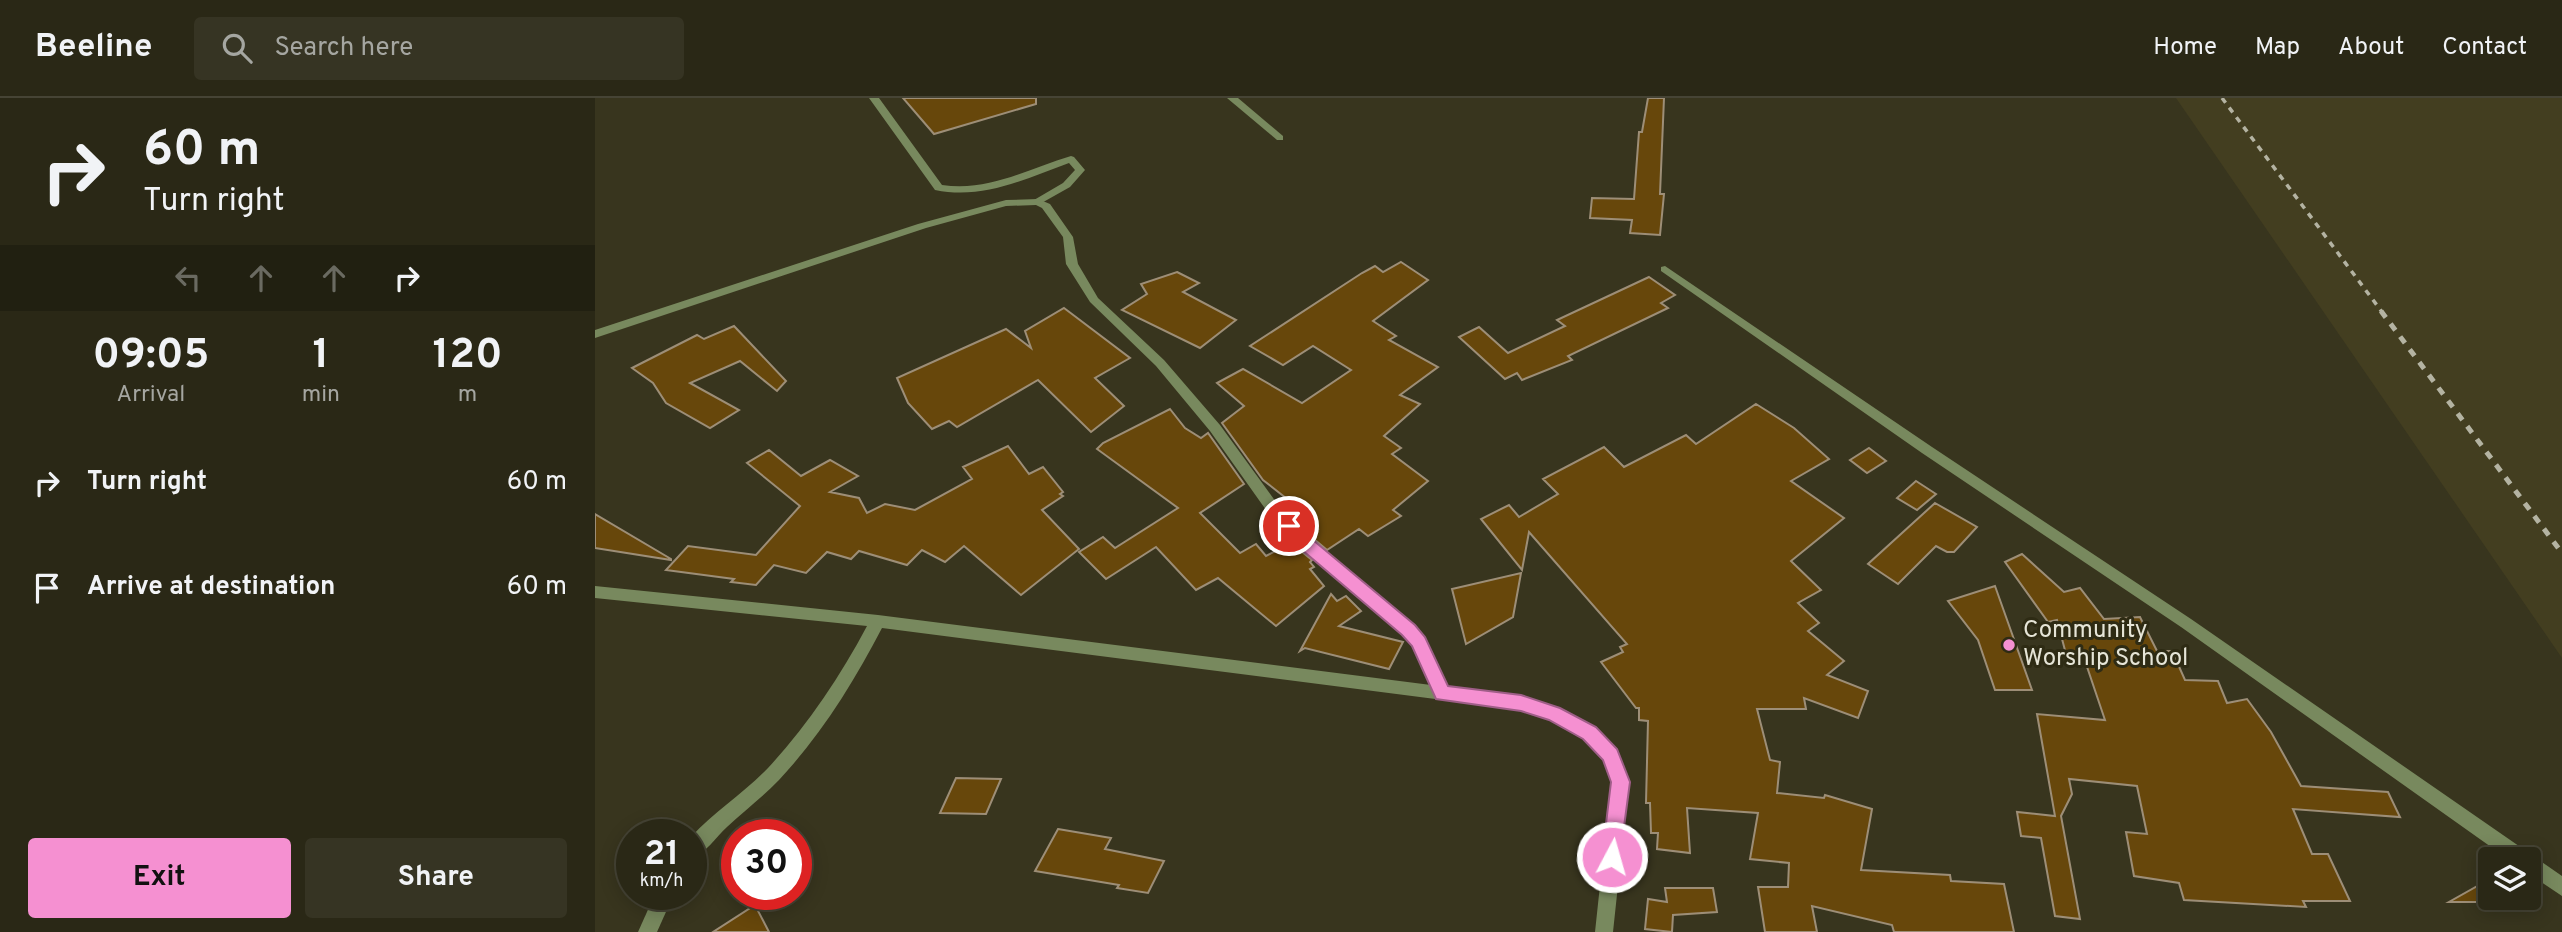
<!DOCTYPE html>
<html lang="en">
<head>
<meta charset="utf-8">
<style>
  body { margin:0; font-family:Overpass,sans-serif; background:#363423; color:#f1f3f6; height:100vh; display:flex; flex-direction:column; font-size:26px; white-space:nowrap }
  * { box-sizing:border-box; margin:0 }
  p { font-size:23px; color:#a5a6a1 }
  .icon { flex:none; width:38px; height:38px; fill:none; stroke:currentColor; stroke-width:2; stroke-linecap:round; stroke-linejoin:round }
  .map { position:relative; flex:1; overflow:hidden }
  .sheet { display:flex; flex-direction:column; background:#2a2816; width:595px }
  .sheet>* { flex:none }
  .hud { background:#2a2816; color:#f1f3f6; overflow:hidden }
  .fabs { position:absolute; left:1883px; top:749px; display:grid; gap:14px }
  .fabs a { display:grid; place-items:center; width:63px; height:63px; border-radius:7px; background:#2a2816; box-shadow:0 4px 18px #0003,0 0 0 2px #464435; font-size:35px }
  .speed { position:absolute; left:21px; top:721px; display:flex; gap:14px; font-size:35px; font-weight:700; text-align:center }
  .speed>* { display:grid; place-content:center; width:91px; height:91px; border-radius:50%; background:#2a2816; box-shadow:0 4px 18px #0003,0 0 0 2px #464435; line-height:1 }
  .speed small { font-size:18px; font-weight:400 }
  .speed .limit { border:10px solid #d22; background:#fff; color:#111 }
  .pin { position:absolute; display:grid; place-items:center; width:60px; height:60px; color:#fff; margin:-30px; border:4px solid #fff; border-radius:50%; box-shadow:0 2px 7px #0007 }
  .me { position:absolute; width:77px; margin:-38px; rotate:6deg; stroke-linejoin:round; filter:drop-shadow(0 0 5px #0008) }
  .turn { display:flex; align-items:center; gap:24px; height:147px; padding:0 28px; font-size:32px }
  .turn .icon { width:91px; height:91px; stroke-width:2.5 }
  .turn b { display:block; font-size:49px; line-height:60px }
  .lanes { display:flex; align-items:center; height:66px; padding:0 28px; background:#0003; justify-content:center; gap:35px; direction:ltr }
  .lanes .off { opacity:.35 }
  .eta { display:flex; justify-content:space-evenly; align-items:center; height:119px; text-align:center }
  .eta b { font-size:42px; font-weight:700; line-height:49px }
  .primary-button { display:flex; gap:14px; margin-top:auto; padding:14px 28px }
  .primary-button a { flex:1; height:80px; border-radius:7px; background:#f590d1; color:#111; font-size:28px; font-weight:700; line-height:80px; text-align:center }
  .primary-button a+a { background:#363423; color:#f1f3f6 }
  ul { padding:0; list-style:none }
  li { display:flex; align-items:center; gap:21px; height:105px; padding:0 28px }
  li div { flex:1 }
  li b { display:block; font-size:26px }
  li em { font-style:normal }
  header { display:flex; align-items:center; gap:42px; box-sizing:border-box; height:98px; padding:0 35px; background:#2a2816; border-bottom:2px solid #464435 }
  header strong { font-size:33px }
  nav { display:flex; gap:38px; margin-inline-start:auto; font-size:24px }
  .search { width:490px; height:63px; background:#363423; display:flex; align-items:center; gap:18px; box-sizing:border-box; padding:0 24px; border-radius:7px; color:#a5a6a1; font-size:26px }
  main { display:flex; flex:1; min-height:0 }
  .map>svg:first-child { display:block }
  .built { fill:#433e20 }
  .building { fill:#67470b; stroke:#9d8e77; stroke-width:2 }
  .lines { fill:none; stroke-linecap:round; stroke-linejoin:round }
  .service { fill:#78895e; fill-rule:evenodd }
  .minor { fill:#78895e; fill-rule:evenodd }
  .rail-far1 { stroke:#b4b3a2; stroke-width:3.5; stroke-dasharray:6 6; stroke-linecap:butt }
  .rail { stroke:#b4b3a2; stroke-width:5; stroke-dasharray:8 8; stroke-linecap:butt }
  .route { fill:#f590d1; stroke:#9f5e88; stroke-width:2 }
  .poi-dot { fill:#f590d1; stroke:#2e2b14; stroke-width:2.5 }
  .labels { text-anchor:middle; dominant-baseline:central; stroke-width:6; stroke-linejoin:round; paint-order:stroke }
  .poi-label { font-size:24px; fill:#e6e5d7; stroke:#2e2b14; text-anchor:start }
</style>
</head>
<body>
<header>
<strong>Beeline</strong>
<div class="search"><svg class="icon" aria-label="search" viewBox="0 0 24 24"><circle cx="10" cy="10" r="6"/><path d="M15 15l6 6"/></svg>Search here</div>
<nav><a>Home</a><a>Map</a><a>About</a><a>Contact</a></nav>
</header>
<main>
<section class="sheet">
<div class="hud">
<div class="turn"><svg class="icon" aria-label="right" viewBox="0 0 24 24"><path d="M7 20v-9h11M14 6l5 5-5 5"/></svg><div><b>60 m</b>Turn right</div></div>
<div class="lanes"><svg class="icon off" aria-label="left" viewBox="0 0 24 24"><path d="M17 20v-9H6M10 6l-5 5 5 5"/></svg><svg class="icon off" aria-label="ahead" viewBox="0 0 24 24"><path d="M12 20V5M6 11l6-6 6 6"/></svg><svg class="icon off" aria-label="ahead" viewBox="0 0 24 24"><path d="M12 20V5M6 11l6-6 6 6"/></svg><svg class="icon" aria-label="right" viewBox="0 0 24 24"><path d="M7 20v-9h11M14 6l5 5-5 5"/></svg></div>
</div>
<div class="eta">
<div><b>09:05</b><p>Arrival</p></div>
<div><b>1</b><p>min</p></div>
<div><b>120</b><p>m</p></div>
</div>
<ul>
<li><svg class="icon" aria-label="right" viewBox="0 0 24 24"><path d="M7 20v-9h11M14 6l5 5-5 5"/></svg><div><b>Turn right</b></div><em>60 m</em></li>
<li><svg class="icon" aria-label="arrive" viewBox="0 0 24 24"><path d="M6 21V4h12l-3 4 3 4H6"/></svg><div><b>Arrive at destination</b></div><em>60 m</em></li>
</ul>
<div class="primary-button"><a>Exit</a><a>Share</a></div>
</section>
<div class="map">
<svg width="1967" height="834" viewBox="0 0 1967 834">
  <rect width="100%" height="100%" fill="#38351e"/>
  <!-- built -->
  <path class="built" d="M1581,0H1967V560Z"/>
  <!-- building -->
  <g class="building">
    <path d="M308,0H441V6L339,36Z"/>
    <path d="M1053,0H1069L1065,96H1069L1065,137L1035,135L1037,122L995,120L997,100L1039,101L1044,34H1047Z"/>
    <path d="M806,164L833,182L778,223L801,238L794,242L843,269L805,297L825,306L789,338L806,350L797,356L833,383L798,412L806,418L773,438L764,431L732,452L713,436L723,431L712,420L715,419L668,382L627,325L649,308L622,285L648,271L707,305L756,272L718,248L688,267L655,248L767,175L780,168L788,174Z"/>
    <path d="M582,174L604,185L588,194L641,222L605,250L527,212L552,196L546,186Z"/>
    <path d="M1054,179L1080,197L1066,205L1073,210L973,258L977,262L927,282L922,275L910,281L864,239L884,229L913,255L970,228L962,222Z"/>
    <path d="M469,210L535,260L500,280L529,308L496,334L443,282L362,329L354,323L337,331L313,305L302,280L411,231L436,250L430,233Z"/>
    <path d="M139,228L191,283L182,293L145,263L95,285L144,312L115,330L71,305L58,285L37,270L102,237L109,241Z"/>
    <path d="M1161,306L1199,330L1234,361L1196,383L1249,420L1196,463L1226,492L1203,505L1224,525L1213,533L1249,563L1232,577L1273,593L1263,620L1209,600L1211,611H1162L1175,662L1185,664L1182,695L1229,700L1230,697L1277,711L1266,772L1355,777L1356,783L1409,786L1419,834H1299L1297,827L1217,808L1222,834H1170L1163,789H1193L1194,765L1155,761L1163,715L1092,710L1095,755L1062,751L1063,735H1056L1055,705H1051L1053,623L1044,622V610H1041L1006,564L1028,554L1025,549L1032,546L934,434L927,472L886,421L914,407L924,419L963,396L948,381L1009,349L1029,369L1091,337L1101,346Z"/>
    <path d="M575,311L590,330L606,340L613,335L649,386L605,415L645,455L661,446L671,458L696,445L717,462L715,464L719,469L715,471L729,488L681,528L623,480L601,492L561,449L511,481L484,454L508,439L520,450L583,410L502,351L508,345Z"/>
    <path d="M413,348L434,376L448,369L468,394L465,396L468,398L447,412L484,451L426,497L369,448L350,464L327,452L312,467L264,453L256,461L232,454L211,475L179,467L161,487L136,484L139,481L71,472L93,448L161,457L205,408L152,365L174,352L206,378L235,362L263,378L235,394L264,400L272,415L290,406L320,412L377,381L368,369Z"/>
    <path d="M1274,350L1291,363L1272,375L1255,362Z"/>
    <path d="M1321,383L1341,396L1322,412L1302,400Z"/>
    <path d="M1340,405L1382,429L1359,454H1352L1341,448L1303,486L1273,466Z"/>
    <path d="M0,416L76,461V462L0,450Z"/>
    <path d="M1427,456L1469,494L1485,490L1509,521L1545,519L1562,553H1577L1590,582L1623,583L1632,605L1652,601L1676,634L1706,688L1793,694L1805,719L1698,711L1717,756H1733L1755,803H1708L1711,809L1589,802L1584,785L1539,778L1531,734L1552,736L1542,688L1474,681L1477,696L1466,718L1485,821L1460,818L1446,740L1426,738L1422,714L1460,718L1442,616L1510,622L1488,557L1471,556L1462,522L1453,524L1410,464Z"/>
    <path d="M926,475L918,519L871,546L857,491Z"/>
    <path d="M1400,488L1437,592H1400L1383,542L1353,503Z"/>
    <path d="M736,496L742,503L751,498L766,513L744,528L808,544L794,571L710,550L705,553Z"/>
    <path d="M361,680L406,681L391,716L345,715Z"/>
    <path d="M463,731L516,740L510,751L569,763L553,795L522,790L524,787L440,773Z"/>
    <path d="M1895,781V800H1932L1924,804H1854Z"/>
    <path d="M1070,790H1118L1122,814L1078,817L1077,834L1050,831L1053,801L1072,804Z"/>
    <path d="M160,807L174,834H118Z"/>
  </g>
  <g class="lines">
    <!-- service -->
    <g class="service">
      <path d="M274,0H284L347,87C394,94 432,71 476,58L479,59L490,72L475,89L443,107L438,104L439,102L468,85L480,72L474,65C430,81 388,102 340,92Z"/>
      <path d="M632,0H643L688,38V42H682Z"/>
    </g>
    <!-- minor -->
    <g class="minor">
      <path d="M443,101L455,106L478,139L483,166L503,200L569,262L625,327L686,411L711,438L807,516L829,539L853,589L926,598L965,610L1000,630L1022,652L1034,684L1018,834H1000L1016,684C1014,677 1013,669 1010,663C996,636 953,620 926,612L287,530C259,584 226,637 184,682C168,699 149,713 132,729C121,739 110,756 96,761V739C119,714 149,695 173,670C212,628 245,579 272,528L0,500V488L283,517L836,587L818,548L797,524L701,446L676,419L615,333L561,268L495,204L471,166L468,139L447,110L441,107L411,108L331,130L0,240V232L323,126L411,102Z"/>
      <path d="M1070,168L1337,349L1596,521L1934,755L1967,778V798L1934,776V761H1913L1586,529L1327,355L1066,173V169Z"/>
      <path d="M60,796H79L62,834H43Z"/>
    </g>
    <!-- rail-far1 -->
    <path class="rail-far1" d="M1627,0L1787,214"/>
    <!-- rail -->
    <path class="rail" d="M1786,213L1967,455"/>
  </g>
  <!-- route -->
  <path class="route" d="M694,422L699,424L712,437L820,527L830,539L853,588L926,597L965,610L1001,629L1022,651L1035,684L1024,766L1017,769L1010,766L1007,759L1016,684L1008,662L988,641L954,622L926,613L841,601L817,548L807,537L700,446L686,428Z"/>
  <!-- markers -->
  <circle class="poi-dot" cx="1414" cy="547" r="7"/>
  <g class="labels">
    <!-- poi labels -->
    <g class="poi-label">
      <text x="1428" y="533">Community<tspan x="1428" dy="28">Worship School</tspan></text>
    </g>
  </g>
</svg>
<div class="fabs">
<a><svg class="icon" aria-label="layers" viewBox="0 0 24 24"><path d="M12 4l9 5-9 5-9-5zM3 14l9 5 9-5"/></svg></a>
</div>
<div class="speed"><div>21<small>km/h</small></div><div class="limit">30</div></div>
<div class="pin" style="left:694px;top:428px;background:#d93025"><svg class="icon" aria-label="arrive" viewBox="0 0 24 24"><path d="M6 21V4h12l-3 4 3 4H6"/></svg></div>
<svg class="me" style="left:1017px;top:759px" viewBox="-20 -20 40 40"><circle r="17" fill="#f590d1" stroke="#fff" stroke-width="3"/><path d="M0-11L8 9 0 5-8 9z" fill="#fff"/></svg>
</div>
</main>
</body>
</html>
